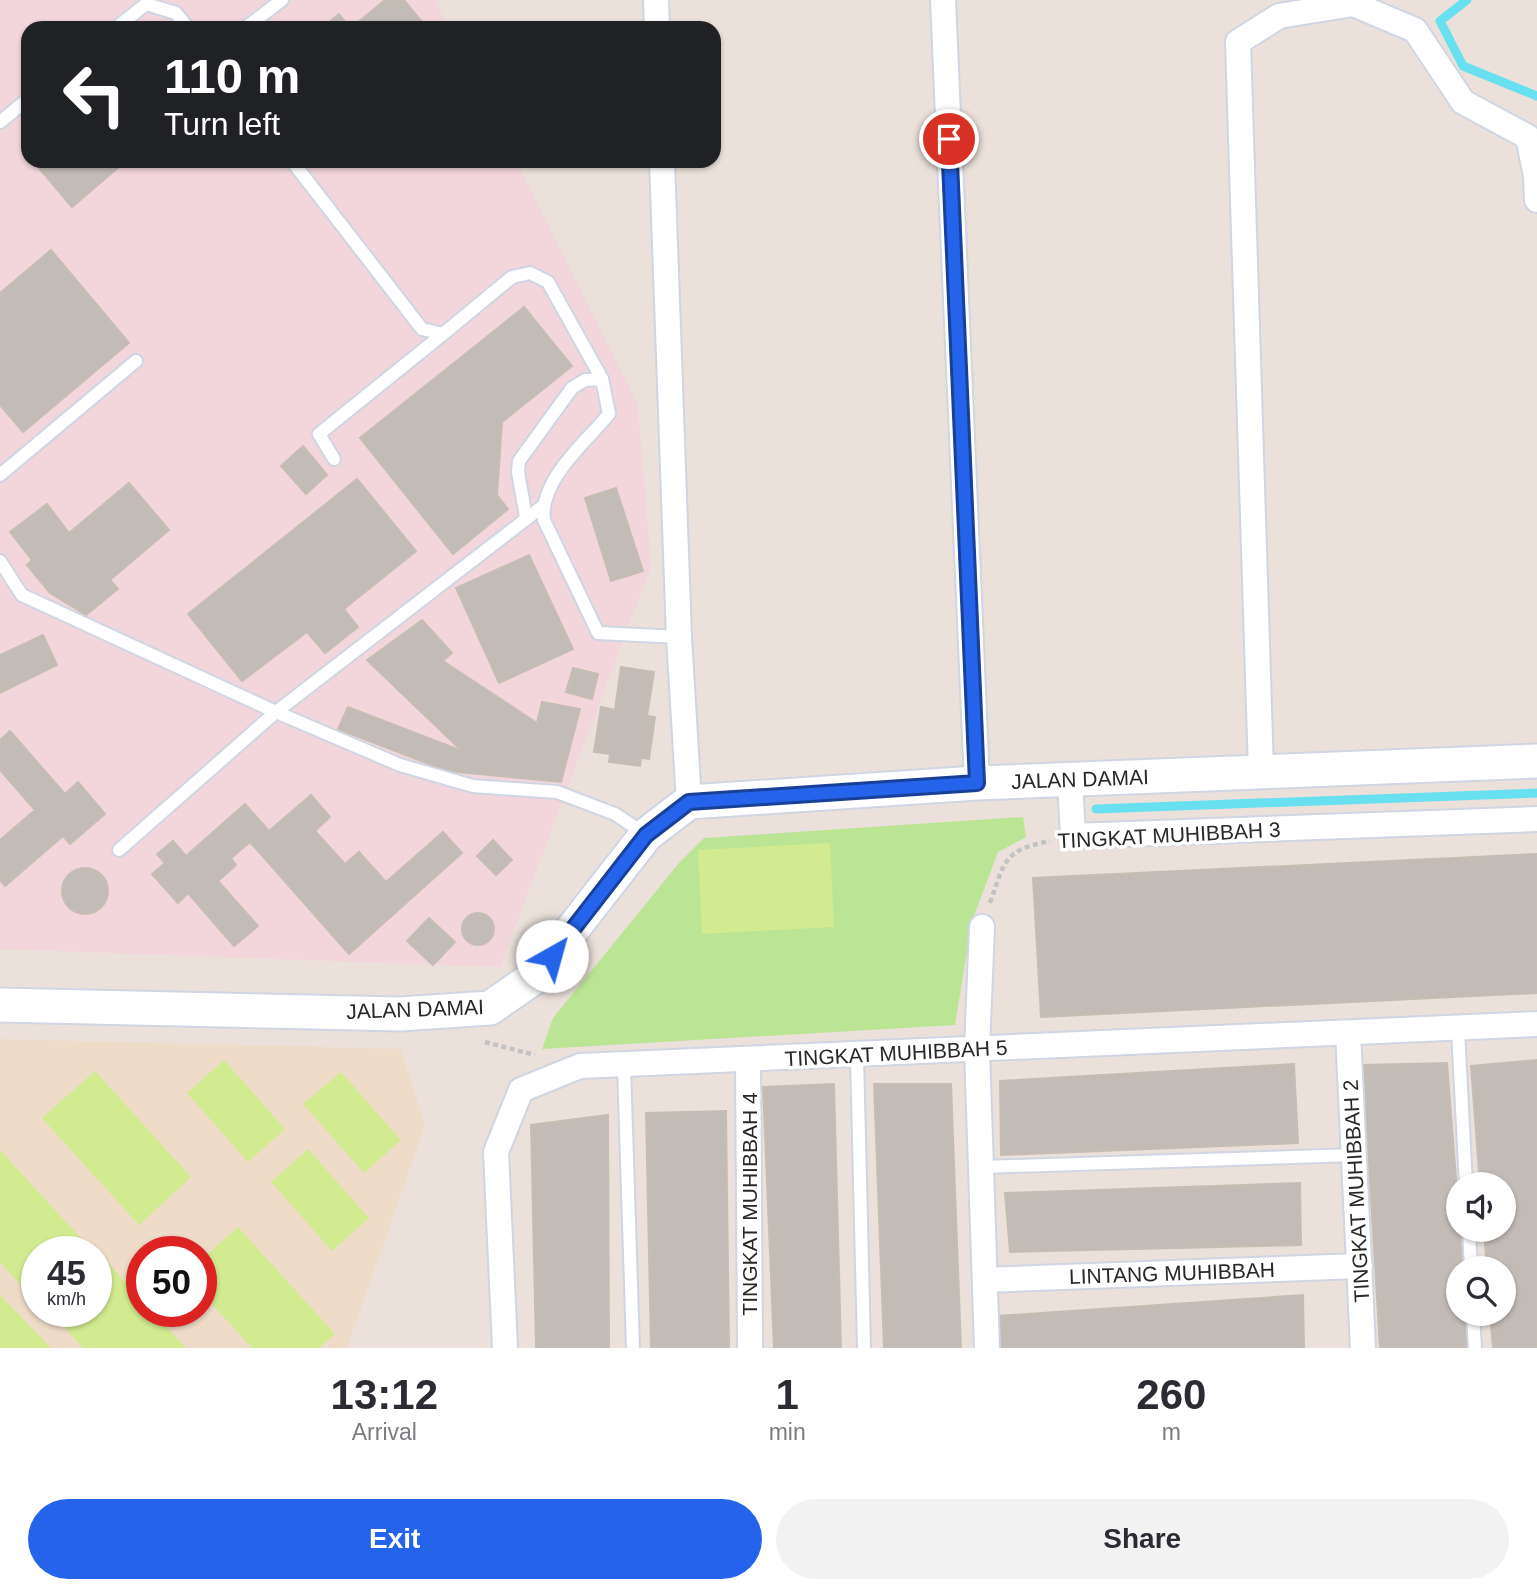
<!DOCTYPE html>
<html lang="en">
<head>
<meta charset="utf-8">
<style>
  body { margin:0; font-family:Helvetica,sans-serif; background:#f2f2f3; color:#2b2b33; height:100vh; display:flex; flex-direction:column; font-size:26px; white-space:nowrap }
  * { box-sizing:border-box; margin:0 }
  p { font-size:23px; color:#7c7c81 }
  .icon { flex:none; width:38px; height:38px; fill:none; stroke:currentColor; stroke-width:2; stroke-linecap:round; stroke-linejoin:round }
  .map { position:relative; height:1348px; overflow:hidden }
  .details { display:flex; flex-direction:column; background:#fff; flex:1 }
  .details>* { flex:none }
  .top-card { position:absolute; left:21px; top:21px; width:700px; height:147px; border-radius:21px; box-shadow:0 2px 5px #0004; background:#202124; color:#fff; overflow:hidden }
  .fabs { position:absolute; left:1446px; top:1172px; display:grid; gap:14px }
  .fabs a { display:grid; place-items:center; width:70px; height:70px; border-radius:50%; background:#fff; box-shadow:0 2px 5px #0004; font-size:35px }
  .speed { position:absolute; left:21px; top:1236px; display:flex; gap:14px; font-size:35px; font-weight:700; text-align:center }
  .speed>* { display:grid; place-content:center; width:91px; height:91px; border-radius:50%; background:#fff; box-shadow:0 2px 5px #0004; line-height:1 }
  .speed small { font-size:18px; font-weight:400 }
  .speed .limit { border:10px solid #d22; background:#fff; color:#111 }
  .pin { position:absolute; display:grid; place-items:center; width:60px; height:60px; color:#fff; margin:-30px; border:4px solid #fff; border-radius:50%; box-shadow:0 2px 7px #0007 }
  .me { position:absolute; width:77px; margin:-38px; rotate:38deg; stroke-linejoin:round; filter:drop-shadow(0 0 5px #0008) }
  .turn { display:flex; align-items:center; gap:24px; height:147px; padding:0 28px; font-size:32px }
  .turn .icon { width:91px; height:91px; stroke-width:2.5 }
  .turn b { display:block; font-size:49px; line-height:60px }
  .eta { display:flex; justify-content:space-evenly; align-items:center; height:119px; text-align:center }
  .eta b { font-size:42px; font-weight:600; line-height:49px }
  .action { display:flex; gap:14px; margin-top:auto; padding:14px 28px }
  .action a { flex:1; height:80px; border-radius:42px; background:#2563eb; color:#fff; font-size:28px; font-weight:600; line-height:80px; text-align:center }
  .action a+a { background:#f2f2f3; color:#2b2b33 }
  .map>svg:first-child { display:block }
  .education { fill:#eedcc8; fill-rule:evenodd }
  .medical { fill:#f3d6dc }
  .green { fill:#bbe494 }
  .pitch { fill:#d2eb90 }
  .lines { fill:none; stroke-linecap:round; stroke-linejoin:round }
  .stream { stroke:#69e0f0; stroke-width:9 }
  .building { fill:#c3bbb6; stroke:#c6bdb3; stroke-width:2 }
  .service-casing { stroke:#cfd5e2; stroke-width:16 }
  .minor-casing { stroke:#cfd5e2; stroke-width:28 }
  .secondary-casing { stroke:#cfd5e2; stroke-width:37 }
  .path { stroke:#c3c3c3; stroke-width:4.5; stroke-dasharray:5 3.5; stroke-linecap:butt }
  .service { stroke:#fff; stroke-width:12 }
  .minor { stroke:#fff; stroke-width:24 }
  .secondary { stroke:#fff; stroke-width:33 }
  .route-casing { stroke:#184099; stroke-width:18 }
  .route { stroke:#2563eb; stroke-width:12 }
  .labels { text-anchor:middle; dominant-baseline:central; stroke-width:7; stroke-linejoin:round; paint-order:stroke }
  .street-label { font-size:21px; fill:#282828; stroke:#fff }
</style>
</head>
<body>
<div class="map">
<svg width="1537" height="1348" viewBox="0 0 1537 1348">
  <rect width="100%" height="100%" fill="#ebe1da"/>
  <!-- education -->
  <path class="education" d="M0,1039L401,1049L425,1126L347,1348H0ZM37,1251H96V1311H37ZM142,1251H201V1311H142Z"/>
  <!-- medical -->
  <path class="medical" d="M0,0H435L449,28H28V161H516L638,405L651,567L500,967L0,949Z"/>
  <!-- green -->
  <path class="green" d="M1023,817L1026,837L998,852L972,921L955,1025L542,1049L553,1018L679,863L704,838Z"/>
  <!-- pitch -->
  <g class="pitch">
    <path d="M830,843L834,927L702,934L698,850Z"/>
    <path d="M224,1060L285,1129L248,1162L187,1093Z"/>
    <path d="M95,1071L191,1177L139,1225L42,1118Z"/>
    <path d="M341,1072L401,1140L364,1173L303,1104Z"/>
    <path d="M308,1149L369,1218L332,1251L271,1182Z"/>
    <path d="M0,1150L87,1245L80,1251H37V1290L31,1296L0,1262Z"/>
    <path d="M238,1227L335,1334L319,1348H252L201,1292V1260Z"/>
    <path d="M97,1251L142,1300V1311H152L186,1348H83L50,1311H96Z"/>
    <path d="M0,1295L51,1348H0Z"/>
  </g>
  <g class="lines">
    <!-- stream -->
    <g class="stream">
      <path d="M1467,0L1440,21L1463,66L1537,96"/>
      <path d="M1096,809L1537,793"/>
    </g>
  </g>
  <!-- building -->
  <g class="building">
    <path d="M385,0H404L427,28H351Z"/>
    <path d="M339,14L350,28H322Z"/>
    <path d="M33,161H126L72,207Z"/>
    <path d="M51,250L129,343L23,432L0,405V293Z"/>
    <path d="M524,307L572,366L502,422L497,495L508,509L453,554L360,438Z"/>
    <path d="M303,446L327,475L306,494L281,466Z"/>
    <path d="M357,479L416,551L344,609L358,627L325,653L307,632L242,681L188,614Z"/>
    <path d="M129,483L169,530L110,580L118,589L86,615L50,593L27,565L32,560L10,532L47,504L69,533Z"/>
    <path d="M616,488L643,571L611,581L585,498Z"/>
    <path d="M529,555L573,649L499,683L456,588Z"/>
    <path d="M422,620L452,653L443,661L537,723L542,702L580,709L561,782L447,771L338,729L348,707L462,751L367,660Z"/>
    <path d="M43,635L57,665L0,693V655Z"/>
    <path d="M621,667L654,672L647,716L655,717L649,759L641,758L640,766L609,762L610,754L594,752L601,707L615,710Z"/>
    <path d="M573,668L598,674L592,699L566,692Z"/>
    <path d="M10,731L65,794L78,782L105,814L70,844L63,836L5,886L0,880V840L35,810L0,770V740Z"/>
    <path d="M311,795L330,817L315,831L345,864L359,852L386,882L443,832L462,853L349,954L250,842L231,858L236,865L218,881L258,926L234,946L188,893L178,903L152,874L165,863L157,854L173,841L186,856L245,804L269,831Z"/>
    <path d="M493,840L512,860L496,875L477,856Z"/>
    <path d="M1537,854V993L1041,1017L1033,878Z"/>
    <circle cx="85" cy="891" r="23"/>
    <circle cx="478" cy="929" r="16"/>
    <path d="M429,918L455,942L433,965L407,941Z"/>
    <path d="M1537,1060V1348H1493L1490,1314H1503V1269H1487L1484,1230H1503V1185H1480L1471,1066Z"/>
    <path d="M1447,1063L1463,1269H1458V1314H1466L1469,1348H1380L1363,1065Z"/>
    <path d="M1294,1064L1298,1143L1001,1155L1000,1081Z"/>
    <path d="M834,1084L841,1348H774L763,1087Z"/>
    <path d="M874,1084H951L961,1348H884Z"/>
    <path d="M726,1111L729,1348H651L646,1113Z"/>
    <path d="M608,1115L609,1348H536L531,1125Z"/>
    <path d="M1300,1183L1301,1245L1010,1252L1005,1193Z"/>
    <path d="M1303,1295L1304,1348H999L998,1316Z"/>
  </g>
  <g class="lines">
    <!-- service casing -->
    <g class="service-casing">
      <g id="service">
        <path d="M116,28L146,4L176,13L188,28"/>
        <path d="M245,28L282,0"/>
        <path d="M0,122L28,99"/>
        <path d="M292,161L422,329L443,334L512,277L530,273L548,282L602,379L609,414C585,443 539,480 544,520L598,633L679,637"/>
        <path d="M334,459L319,434L443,334"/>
        <path d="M0,475L136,361"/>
        <path d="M526,517L518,472L519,461L572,388L585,380L602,379"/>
        <path d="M0,561L22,595L276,712L400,765L473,786L557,792L615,814L645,834"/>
        <path d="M119,850L276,712L543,506"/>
        <path d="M1458,1030L1466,1185"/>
        <path d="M857,1055L864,1348"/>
        <path d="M624,1066L633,1348"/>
        <path d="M983,1167L1354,1155"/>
        <path d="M1469,1230L1471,1269"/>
        <path d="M1473,1314L1475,1348"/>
      </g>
    </g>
    <!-- minor casing -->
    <g class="minor-casing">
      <g id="minor">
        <path d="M656,0L657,28"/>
        <path d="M943,0L977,783"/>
        <path d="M662,161L679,637L689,802"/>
        <path d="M1261,771L1238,42L1279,16L1353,4L1415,30L1463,102L1528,137L1536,176L1537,200"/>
        <path d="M1070,780L1073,836L1537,819"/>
        <path d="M982,927L977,1049L987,1348"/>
        <path d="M1348,1033L1363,1348"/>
        <path d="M748,1060L750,1348"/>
        <path d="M985,1280L1360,1266"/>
        <path d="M505,1348L496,1152L521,1090L580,1066L1537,1024"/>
      </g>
    </g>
    <!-- secondary casing -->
    <g class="secondary-casing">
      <path id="secondary" d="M0,1005L400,1014L490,1008L536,976L646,835L689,802L977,783L1537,761"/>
    </g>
    <!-- path -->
    <g class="path">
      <path d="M990,903C1005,861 1003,850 1050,841"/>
      <path d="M485,1042L535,1055"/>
    </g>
    <!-- service -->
    <use href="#service" class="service"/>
    <!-- minor -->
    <use href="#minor" class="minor"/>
    <!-- secondary -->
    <use href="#secondary" class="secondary"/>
  </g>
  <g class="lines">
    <!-- route casing -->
    <g class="route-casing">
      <path id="route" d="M552,956L646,835L689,802L977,783L949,139"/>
    </g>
    <!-- route -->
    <use href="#route" class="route"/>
  </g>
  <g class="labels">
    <!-- street labels -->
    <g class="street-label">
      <text transform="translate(1080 779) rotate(-2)">JALAN DAMAI</text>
      <text transform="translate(1169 835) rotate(-3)">TINGKAT MUHIBBAH 3</text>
      <text transform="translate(415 1009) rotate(-2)">JALAN DAMAI</text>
      <text transform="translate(896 1053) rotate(-3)">TINGKAT MUHIBBAH 5</text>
      <text transform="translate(1356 1191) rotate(-93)">TINGKAT MUHIBBAH 2</text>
      <text transform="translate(749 1204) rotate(-90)">TINGKAT MUHIBBAH 4</text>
      <text transform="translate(1172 1273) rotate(-2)">LINTANG MUHIBBAH</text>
    </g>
  </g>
</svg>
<div class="fabs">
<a><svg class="icon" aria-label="sound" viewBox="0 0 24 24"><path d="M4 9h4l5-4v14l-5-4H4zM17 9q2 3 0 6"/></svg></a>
<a><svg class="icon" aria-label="search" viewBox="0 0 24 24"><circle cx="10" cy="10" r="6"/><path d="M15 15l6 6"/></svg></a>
</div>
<div class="speed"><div>45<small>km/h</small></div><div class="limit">50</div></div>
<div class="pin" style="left:949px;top:139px;background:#d93025"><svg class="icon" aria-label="arrive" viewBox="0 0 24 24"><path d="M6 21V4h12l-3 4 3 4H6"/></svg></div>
<svg class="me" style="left:552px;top:956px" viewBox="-20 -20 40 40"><circle r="19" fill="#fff"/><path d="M0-13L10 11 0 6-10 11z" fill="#2563eb"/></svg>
<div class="top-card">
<div class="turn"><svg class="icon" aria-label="left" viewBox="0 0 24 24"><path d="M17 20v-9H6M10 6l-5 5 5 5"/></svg><div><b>110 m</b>Turn left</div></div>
</div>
</div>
<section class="details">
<div class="eta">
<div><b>13:12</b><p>Arrival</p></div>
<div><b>1</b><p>min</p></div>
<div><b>260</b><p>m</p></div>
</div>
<div class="action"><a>Exit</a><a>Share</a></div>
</section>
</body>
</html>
